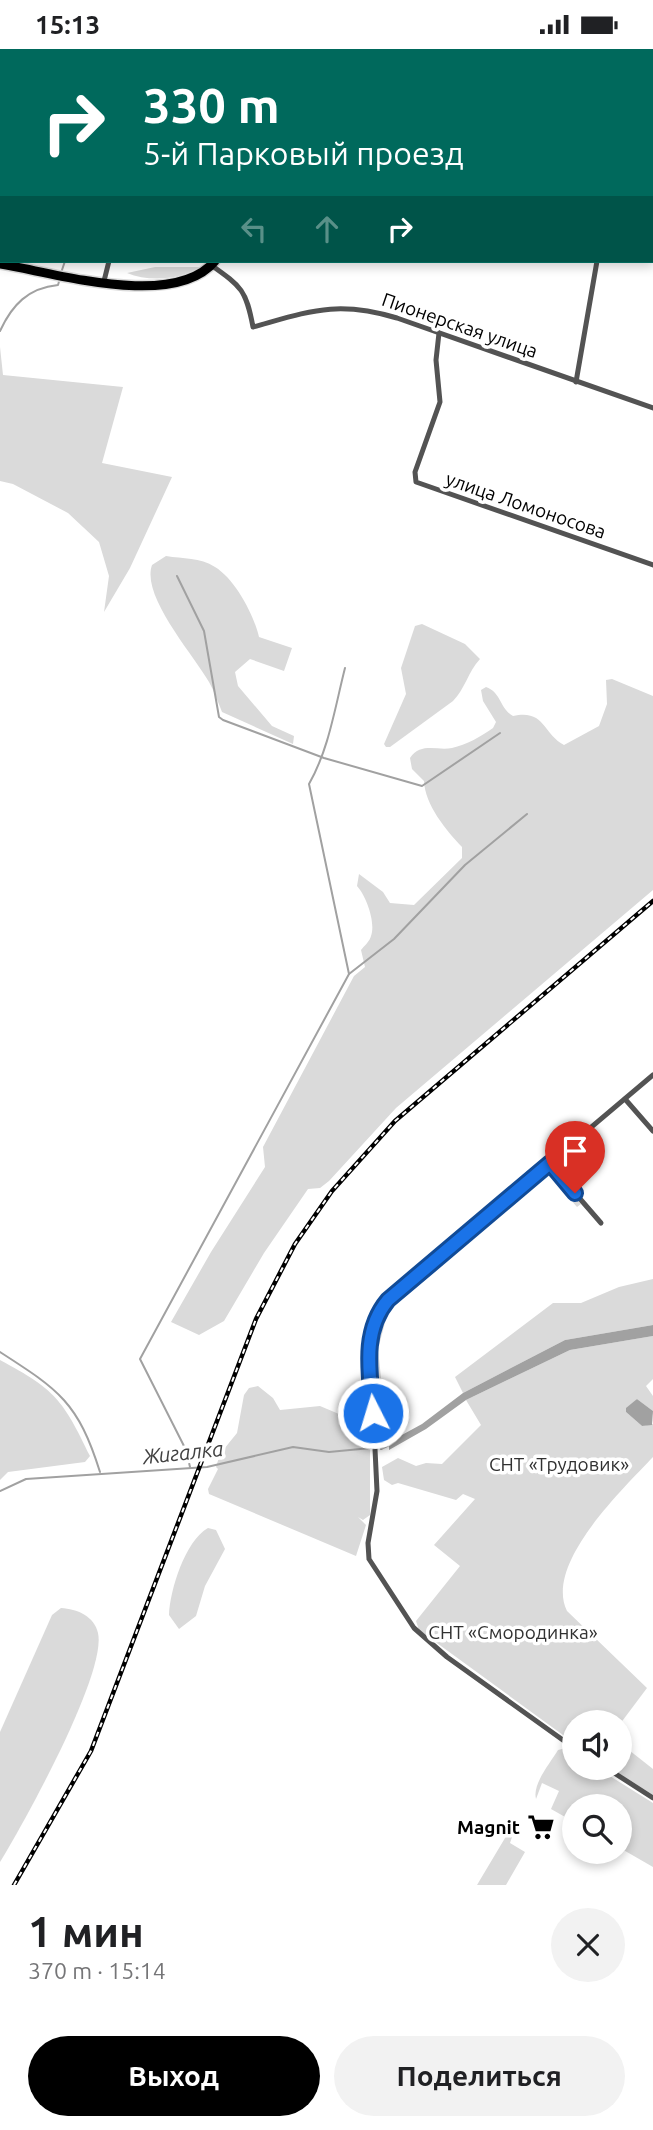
<!DOCTYPE html>
<html lang="ru">
<head>
<meta charset="utf-8">
<style>
  body { margin:0; font-family:Ubuntu,sans-serif; background:#f2f2f2; color:#202124; height:100vh; display:flex; flex-direction:column; font-size:26px; white-space:nowrap }
  * { box-sizing:border-box; margin:0 }
  p { font-size:23px; color:#757577 }
  .icon { flex:none; width:38px; height:38px; fill:none; stroke:currentColor; stroke-width:2; stroke-linecap:round; stroke-linejoin:round }
  .map { position:relative; height:1836px; overflow:hidden }
  .sheet { display:flex; flex-direction:column; background:#fff; flex:1 }
  .sheet>* { flex:none }
  .hud { position:absolute; left:0px; top:0px; width:654px; height:214px; box-shadow:0 4px 10px #0003; background:#00695c; color:#fff; overflow:hidden }
  .tools { position:absolute; left:562px; top:1661px; display:grid; gap:14px }
  .tools a { display:grid; place-items:center; width:70px; height:70px; border-radius:50%; background:#fff; box-shadow:0 4px 10px #0003; font-size:35px }
  .pin { position:absolute; display:grid; place-items:center; width:60px; height:60px; color:#fff; margin:-72px -30px; border-radius:50% 50% 50% 0; rotate:-45deg; box-shadow:0 0 7px #0007 }
  .pin .icon { rotate:45deg }
  .me { position:absolute; width:77px; margin:-38px; rotate:355deg; stroke-linejoin:round; filter:drop-shadow(0 0 5px #0008) }
  .turn { display:flex; align-items:center; gap:24px; height:147px; padding:0 28px; font-size:32px }
  .turn .icon { width:91px; height:91px; stroke-width:2.5 }
  .turn b { display:block; font-size:49px; line-height:60px }
  .lanes { display:flex; align-items:center; height:66px; padding:0 28px; background:#0003; justify-content:center; gap:35px; direction:ltr }
  .lanes .off { opacity:.35 }
  .round { display:grid; place-items:center; flex:none; width:74px; height:74px; border-radius:37px; background:#f2f2f2 }
  .head { display:flex; align-items:center; justify-content:space-between; height:119px; padding:0 28px }
  h1 { font-size:42px; font-weight:700; line-height:52px }
  .cta { display:flex; gap:14px; margin-top:auto; padding:14px 28px }
  .cta a { flex:1; height:80px; border-radius:42px; background:#000; color:#fff; font-size:28px; font-weight:700; line-height:80px; text-align:center }
  .cta a+a { background:#f2f2f2; color:#202124 }
  .status { display:flex; justify-content:space-between; align-items:center; height:49px; padding:0 35px; background:#fff; direction:ltr }
  .status svg { height:19px; fill:currentColor }
  .map>svg:first-child { display:block }
  .green { fill:#dadada }
  .water { fill:#a1a1a1 }
  .lines { fill:none; stroke-linecap:round; stroke-linejoin:round }
  .stream { stroke:#a1a1a1; stroke-width:2 }
  .primary-casing { stroke:#dbdbdb; stroke-width:12 }
  .street { stroke:#535353; stroke-width:5 }
  .primary { stroke:#000; stroke-width:9 }
  .rail-casing { stroke:#000; stroke-width:4.5 }
  .rail { stroke:#fff; stroke-width:2; stroke-dasharray:5; stroke-linecap:butt }
  .route-casing { stroke:#114b97; stroke-width:18 }
  .route { stroke:#1a73e8; stroke-width:12 }
  .labels { text-anchor:middle; dominant-baseline:central; stroke-width:7; stroke-linejoin:round; paint-order:stroke }
  .street-label { font-size:19px; fill:#000; stroke:#fff }
  .park-label { font-size:19px; fill:#313131; stroke:#fff }
  .poi-label { font-size:19px; font-weight:bold; fill:#000; stroke:#fff; text-anchor:end }
  .water-label { font-size:21px; font-style:italic; fill:#424242; stroke:#fff }
</style>
</head>
<body>
<div class="status"><b>15:13</b><svg viewBox="0 0 49 12"><path d="M0 12V9h3v3zM5 12V6h3v6zM10 12V3h3v9zM15 12V0h3v12zM26 1h20v11H26zM47 4h2v5h-2z"/></svg></div>
<div class="map">
<svg width="653" height="1836" viewBox="0 0 653 1836">
  <rect width="100%" height="100%" fill="#fff"/>
  <!-- green -->
  <g class="green">
    <path d="M155,218H200C179,231 149,233 127,224Z"/>
    <path d="M0,298L3,326L123,338L102,414L172,428L130,519L104,563L109,527L99,493L68,464L13,435L0,432Z"/>
    <path d="M166,507C183,510 200,508 215,518C235,530 254,566 259,588L292,599L284,622L250,610L235,623L238,637L272,677L294,687L293,695L222,663C218,653 214,642 209,633C193,605 141,547 152,516Z"/>
    <path d="M422,575L465,595L480,610C468,623 465,640 453,652L390,698H386L384,695L406,645L401,619L415,577Z"/>
    <path d="M612,630L653,647V841L396,1059L329,1132L320,1139L308,1140L264,1204L224,1272L199,1286L171,1273L211,1203L265,1118L263,1098L354,927L365,918L361,901C364,897 370,892 371,887C376,873 366,847 357,837L359,825L383,843L390,854L414,856L462,809V798C446,781 425,756 424,732L412,720L410,709C421,693 437,702 452,699C466,696 482,687 493,679L496,673L483,652L481,641L486,638C501,643 500,660 513,667C545,660 543,685 564,696L599,677L607,655L606,631Z"/>
    <path d="M549,1121L581,1155L577,1158L548,1125L473,1189L470,1186Z"/>
    <path d="M653,1230V1276L565,1291L463,1344L455,1328L553,1254H581L619,1238Z"/>
    <path d="M380,1267L386,1270L378,1300L385,1366H378C374,1334 367,1298 380,1267Z"/>
    <path d="M653,1287V1330L646,1337L653,1347V1362L637,1350L626,1363L642,1377L653,1375V1408C622,1441 544,1515 567,1562L647,1639L620,1675L574,1673V1694L419,1581L416,1572L460,1517L434,1496L475,1450L463,1445L456,1451L398,1434L392,1436L384,1431L382,1418L398,1409L416,1417L426,1414L442,1415L481,1376L466,1351L570,1301Z"/>
    <path d="M0,1311C56,1341 63,1351 90,1407L85,1413L8,1423L0,1431Z"/>
    <path d="M258,1337L273,1349L280,1361L320,1357L346,1368L359,1369L367,1374L370,1387V1466L363,1471L358,1468L366,1476L356,1507L209,1445L208,1440L218,1420L216,1418L220,1405L237,1384L244,1346L249,1339Z"/>
    <path d="M208,1479L216,1481L225,1500L205,1537L196,1567L179,1580L169,1566C170,1541 185,1492 208,1479Z"/>
    <path d="M61,1559C77,1560 94,1567 98,1584C107,1624 24,1774 0,1813V1683L52,1566Z"/>
    <path d="M620,1694L653,1720V1746L611,1719L620,1718Z"/>
    <path d="M566,1699L574,1704V1718L597,1719L653,1754V1818L620,1799V1757H574V1773L551,1760L559,1742L542,1734L536,1750C532,1735 551,1713 558,1701Z"/>
    <path d="M508,1784L512,1788L510,1794L525,1803L506,1836H477Z"/>
  </g>
  <!-- water -->
  <g class="water">
    <path d="M653,1276V1287L570,1301L466,1351L426,1380L389,1401V1393L422,1375L463,1344L565,1291Z"/>
    <path d="M637,1350L653,1362L652,1376L642,1377L626,1363V1359Z"/>
  </g>
  <g class="lines">
    <!-- stream -->
    <g class="stream">
      <path d="M49,0L63,2"/>
      <path d="M61,224L65,212"/>
      <path d="M0,282C12,256 28,239 58,236L60,229"/>
      <path d="M177,527L204,582L219,668L223,671L324,709L422,737L500,684"/>
      <path d="M349,925L394,890L465,816L527,765"/>
      <path d="M0,1303C59,1341 78,1353 100,1423"/>
      <path d="M381,1400L389,1396"/>
      <path d="M190,1418L186,1401L140,1310L349,925L309,735C329,700 335,658 345,619"/>
      <path d="M0,1442L26,1430L207,1418L293,1398L329,1403L371,1399"/>
    </g>
    <!-- primary casing -->
    <g class="primary-casing">
      <g id="primary">
        <path d="M343,2L344,0"/>
        <path d="M0,215C56,224 174,261 215,212"/>
      </g>
    </g>
    <!-- street -->
    <g class="street">
      <path d="M111,0L113,2"/>
      <path d="M281,0V2"/>
      <path d="M377,0L381,2"/>
      <path d="M0,31L2,34"/>
      <path d="M211,216C242,238 246,241 253,278C311,262 337,251 397,269L653,359"/>
      <path d="M104,232L109,212"/>
      <path d="M439,284L436,311L440,353L415,423L416,433L653,516"/>
      <path d="M576,333L597,212"/>
      <path d="M625,1050L653,1082"/>
      <path d="M549,1114L601,1174"/>
      <path d="M574,1699L447,1608L414,1579L369,1510L368,1494L377,1442L370,1295L377,1266L395,1244L653,1026"/>
      <path d="M605,1718L653,1749"/>
    </g>
    <!-- primary -->
    <use href="#primary" class="primary"/>
    <!-- rail casing -->
    <g class="rail-casing">
      <path id="rail" d="M14,1836L91,1702L256,1270L295,1195L332,1142L395,1072L653,852"/>
    </g>
    <!-- rail -->
    <use href="#rail" class="rail"/>
  </g>
  <g class="lines">
    <!-- route casing -->
    <g class="route-casing">
      <path id="route" d="M373,1364C370,1325 361,1283 388,1251L550,1114L575,1144"/>
    </g>
    <!-- route -->
    <use href="#route" class="route"/>
  </g>
  <!-- icons -->
  <defs>
    <g id="supermarket-bare" transform="scale(2.1)"><path d="M-6-5.5h2.5l.6 2H6L4.5 2H-2.5L-4.4-4H-6ZM-1.5 3.2a1.3 1.3 0 1 0 .1 0ZM3 3.2a1.3 1.3 0 1 0 .1 0Z" fill="#000" stroke="#fff" stroke-width="2.5" paint-order="stroke"/></g>
  </defs>
  <g fill-rule="evenodd">
    <use href="#supermarket-bare" x="541" y="1778"/>
  </g>
  <g class="labels">
    <!-- street labels -->
    <g class="street-label">
      <text transform="translate(460 276) rotate(19)">Пионерская улица</text>
      <text transform="translate(526 456) rotate(19)">улица Ломоносова</text>
    </g>
    <!-- park labels -->
    <g class="park-label">
      <text x="559" y="1415">СНТ «Трудовик»</text>
      <text x="513" y="1583">СНТ «Смородинка»</text>
    </g>
    <!-- poi labels -->
    <g class="poi-label">
      <text x="520" y="1778">Magnit</text>
    </g>
    <!-- water labels -->
    <g class="water-label">
      <text transform="translate(183 1403) rotate(-6)">Жигалка</text>
    </g>
  </g>
</svg>
<div class="tools">
<a><svg class="icon" aria-label="sound" viewBox="0 0 24 24"><path d="M4 9h4l5-4v14l-5-4H4zM17 9q2 3 0 6"/></svg></a>
<a><svg class="icon" aria-label="search" viewBox="0 0 24 24"><circle cx="10" cy="10" r="6"/><path d="M15 15l6 6"/></svg></a>
</div>
<div class="pin" style="left:575px;top:1144px;background:#d93025"><svg class="icon" aria-label="arrive" viewBox="0 0 24 24"><path d="M6 21V4h12l-3 4 3 4H6"/></svg></div>
<svg class="me" style="left:373px;top:1364px" viewBox="-20 -20 40 40"><circle r="17" fill="#1a73e8" stroke="#fff" stroke-width="3"/><path d="M0-11L8 9 0 5-8 9z" fill="#fff"/></svg>
<div class="hud">
<div class="turn"><svg class="icon" aria-label="right" viewBox="0 0 24 24"><path d="M7 20v-9h11M14 6l5 5-5 5"/></svg><div><b>330 m</b>5-й Парковый проезд</div></div>
<div class="lanes"><svg class="icon off" aria-label="left" viewBox="0 0 24 24"><path d="M17 20v-9H6M10 6l-5 5 5 5"/></svg><svg class="icon off" aria-label="ahead" viewBox="0 0 24 24"><path d="M12 20V5M6 11l6-6 6 6"/></svg><svg class="icon" aria-label="right" viewBox="0 0 24 24"><path d="M7 20v-9h11M14 6l5 5-5 5"/></svg></div>
</div>
</div>
<section class="sheet">
<div class="head"><div><h1>1 мин</h1><p>370 m · 15:14</p></div><a class="round"><svg class="icon" aria-label="close" viewBox="0 0 24 24"><path d="M6 6l12 12M18 6L6 18"/></svg></a></div>
<div class="cta"><a>Выход</a><a>Поделиться</a></div>
</section>
</body>
</html>
